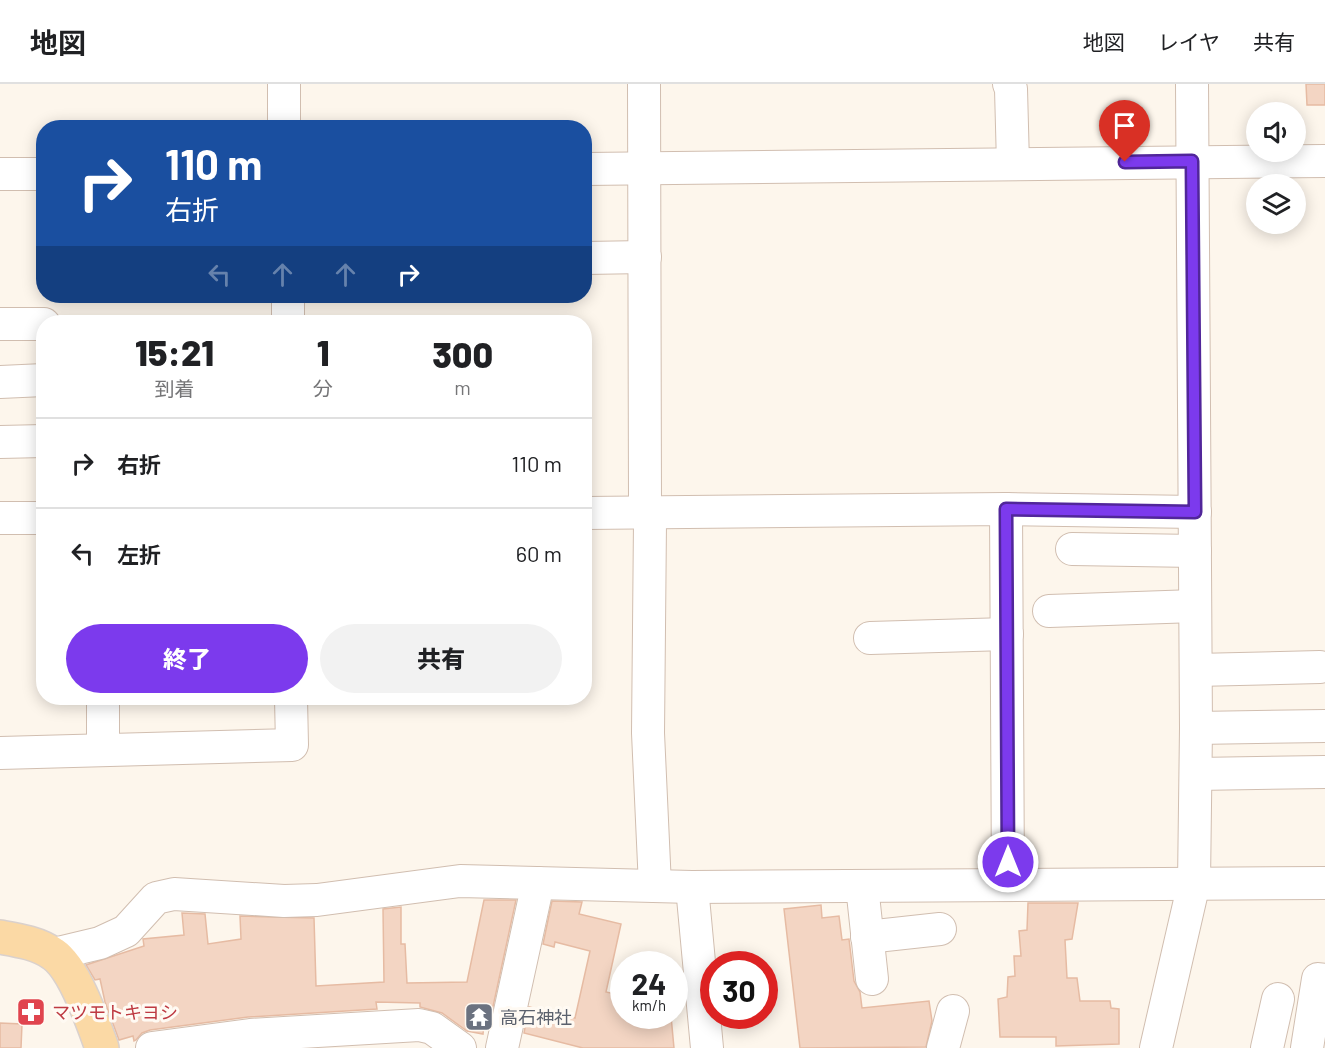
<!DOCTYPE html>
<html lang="ja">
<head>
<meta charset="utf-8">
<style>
  body { margin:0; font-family:Barlow,"Noto Sans JP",sans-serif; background:#f2f2f2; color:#202124; height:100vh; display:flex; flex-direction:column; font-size:22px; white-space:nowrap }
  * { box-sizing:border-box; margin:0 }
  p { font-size:20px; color:#757577 }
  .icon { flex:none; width:33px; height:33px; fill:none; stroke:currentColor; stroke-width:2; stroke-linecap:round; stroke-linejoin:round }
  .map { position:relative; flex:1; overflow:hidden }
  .drawer { position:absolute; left:36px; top:231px; width:556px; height:390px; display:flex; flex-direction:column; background:#fff; border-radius:24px; box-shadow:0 3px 15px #0003 }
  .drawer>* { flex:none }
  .top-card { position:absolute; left:36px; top:36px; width:556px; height:183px; border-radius:24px; box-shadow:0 3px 15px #0003; background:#1a4fa0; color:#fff; overflow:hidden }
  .buttons { position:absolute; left:1246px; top:18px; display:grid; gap:12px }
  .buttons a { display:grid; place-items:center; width:60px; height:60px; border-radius:50%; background:#fff; box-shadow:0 3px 15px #0003; font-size:30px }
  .speed { position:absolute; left:610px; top:867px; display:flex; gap:12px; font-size:30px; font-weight:700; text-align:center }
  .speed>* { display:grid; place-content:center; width:78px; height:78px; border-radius:50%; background:#fff; box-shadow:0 3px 15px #0003; line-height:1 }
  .speed small { font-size:15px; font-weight:400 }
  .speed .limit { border:9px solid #d22; background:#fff; color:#111 }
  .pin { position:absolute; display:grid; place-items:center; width:51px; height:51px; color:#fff; margin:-62px -26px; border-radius:50% 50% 50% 0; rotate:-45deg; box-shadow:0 0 6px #0007 }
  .pin .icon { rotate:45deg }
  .me { position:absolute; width:66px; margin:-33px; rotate:0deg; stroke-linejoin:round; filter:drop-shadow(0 0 4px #0008) }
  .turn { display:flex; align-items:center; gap:21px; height:126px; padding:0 30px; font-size:27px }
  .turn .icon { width:78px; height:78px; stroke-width:2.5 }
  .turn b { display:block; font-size:42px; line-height:51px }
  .lanes { display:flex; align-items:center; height:57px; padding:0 30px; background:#0003; justify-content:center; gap:30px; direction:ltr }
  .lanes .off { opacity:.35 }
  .eta { display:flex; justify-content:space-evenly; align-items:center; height:102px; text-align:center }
  .eta b { font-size:36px; font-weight:800; line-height:42px }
  .action { display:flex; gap:12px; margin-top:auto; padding:12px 30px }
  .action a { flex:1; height:69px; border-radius:36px; background:#7c3aed; color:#fff; font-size:24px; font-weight:800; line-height:69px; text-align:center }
  .action a+a { background:#f2f2f2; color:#202124 }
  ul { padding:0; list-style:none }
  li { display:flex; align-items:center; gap:18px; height:90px; padding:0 30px; border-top:2px solid #e0e0e0 }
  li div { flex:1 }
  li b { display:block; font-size:22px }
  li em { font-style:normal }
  header { display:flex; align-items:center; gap:36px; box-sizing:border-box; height:84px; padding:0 30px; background:#fff; border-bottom:2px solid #e0e0e0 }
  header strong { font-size:28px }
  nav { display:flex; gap:33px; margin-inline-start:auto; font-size:21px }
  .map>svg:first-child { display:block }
  .building { fill:#f3d5c3; stroke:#e6bba3; stroke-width:1.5 }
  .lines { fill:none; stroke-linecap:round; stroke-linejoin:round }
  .minor-casing { stroke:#d1beb0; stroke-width:34 }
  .major-casing { stroke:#dad1cd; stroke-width:36 }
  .minor { stroke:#fff; stroke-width:32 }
  .major { stroke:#fbd9a5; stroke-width:33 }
  .route-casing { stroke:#51269a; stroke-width:15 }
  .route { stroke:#7c3aed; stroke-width:10 }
  .labels { text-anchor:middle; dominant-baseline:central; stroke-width:6; stroke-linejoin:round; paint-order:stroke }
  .health-label { font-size:18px; fill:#be3a42; stroke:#fffaf3; text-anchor:start }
  .worship-label { font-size:18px; fill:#5b616d; stroke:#fffaf3; text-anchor:start }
</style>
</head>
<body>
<header>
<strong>地図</strong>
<nav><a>地図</a><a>レイヤ</a><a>共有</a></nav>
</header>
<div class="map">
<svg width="1325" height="964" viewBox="0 0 1325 964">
  <rect width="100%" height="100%" fill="#fdf6ec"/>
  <!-- building -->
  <g class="building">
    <path d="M1306,0H1325V21H1307Z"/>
    <path d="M484,816H516L489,941L484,940L483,950L467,947L442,929L420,923V919L376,918L377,925L248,933L150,946L142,949L136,956L134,957L133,952L119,956L105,918L100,895L95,896L86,881L144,862L143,855L184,851L182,829L205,830L208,860L241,855L240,832L314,834L316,902L384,898L383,825L401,823V860H405L407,899L467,898Z"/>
    <path d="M552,817L582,818L579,830L621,840L606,908L624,912V932H671L674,964H583L524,949L529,923L575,934L590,867L555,858L554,863L543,860Z"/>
    <path d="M1028,819H1078L1072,855L1065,856L1067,894H1077L1080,917H1110L1111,924L1119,925V960L1056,962V953H1000L998,915L1007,913L1008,893L1015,892L1014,872H1021L1019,847L1027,846Z"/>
    <path d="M821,821L822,834L839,832L842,856L849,855L854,897L860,908L862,924L929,917L932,937L926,963L800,964L784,825Z"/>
    <path d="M0,939L22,940L21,964H0Z"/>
  </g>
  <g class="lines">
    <!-- minor casing -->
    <g class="minor-casing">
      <g id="minor">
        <path d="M284,0V44"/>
        <path d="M644,0L645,418L650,438L648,649L655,802"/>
        <path d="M1009,0L1011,5L1013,80"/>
        <path d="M585,85L1325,77"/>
        <path d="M0,90H44"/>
        <path d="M585,174L645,173"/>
        <path d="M288,238V212"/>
        <path d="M0,240H44"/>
        <path d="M0,298L44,296"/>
        <path d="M0,358L44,357"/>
        <path d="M1006,425L1008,801"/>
        <path d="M585,429L1006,425L1195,428"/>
        <path d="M0,434H44"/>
        <path d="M1072,465L1195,467"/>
        <path d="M1049,527L1195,522"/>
        <path d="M870,554L1007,550"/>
        <path d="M1196,586L1320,583"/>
        <path d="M103,614V666"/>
        <path d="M1196,644L1325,642"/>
        <path d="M0,669L292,661L291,614"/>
        <path d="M1196,690L1325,688"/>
        <path d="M862,802L872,895"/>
        <path d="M692,803L707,964"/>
        <path d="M867,853L940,845"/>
        <path d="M54,870L100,859L126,847L156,814L174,810L284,817L317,816L460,797L692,803L1325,799"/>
        <path d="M152,964L250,951L419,941L432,944L460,964"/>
        <path d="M502,964L538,799"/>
        <path d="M943,964L953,927"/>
        <path d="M1156,964L1194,799L1196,644L1192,0"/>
        <path d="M1267,964L1278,915"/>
        <path d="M1307,964L1318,895L1325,896"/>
      </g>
    </g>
    <!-- major casing -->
    <g class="major-casing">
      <path id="major" d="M0,853C17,856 38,859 53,870C75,885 93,939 102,964"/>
    </g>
    <!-- minor -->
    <use href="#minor" class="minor"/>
    <!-- major -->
    <use href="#major" class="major"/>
  </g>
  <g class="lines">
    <!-- route casing -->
    <g class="route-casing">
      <path id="route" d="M1008,778L1006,425L1195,428L1192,77L1125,78"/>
    </g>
    <!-- route -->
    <use href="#route" class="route"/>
  </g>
  <!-- icons -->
  <defs>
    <g id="pharmacy-square" transform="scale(1.5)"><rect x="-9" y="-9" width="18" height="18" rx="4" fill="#e0444e" stroke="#fffaf3"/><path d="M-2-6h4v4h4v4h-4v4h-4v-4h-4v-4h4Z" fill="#fff"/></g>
    <g id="temple-square" transform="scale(1.5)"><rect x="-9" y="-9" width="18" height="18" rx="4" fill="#6b7280" stroke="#fffaf3"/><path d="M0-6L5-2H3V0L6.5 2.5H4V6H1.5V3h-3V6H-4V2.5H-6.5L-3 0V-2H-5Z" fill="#fff"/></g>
  </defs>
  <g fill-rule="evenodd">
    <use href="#pharmacy-square" x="31" y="928"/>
    <use href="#temple-square" x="479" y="933"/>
  </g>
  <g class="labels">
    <!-- health labels -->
    <g class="health-label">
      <text x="52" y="928">マツモトキヨシ</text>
    </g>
    <!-- worship labels -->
    <g class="worship-label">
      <text x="500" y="933">高石神社</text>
    </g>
  </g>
</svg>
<div class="buttons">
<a><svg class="icon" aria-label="sound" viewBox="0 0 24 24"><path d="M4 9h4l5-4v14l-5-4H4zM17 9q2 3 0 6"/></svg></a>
<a><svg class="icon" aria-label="layers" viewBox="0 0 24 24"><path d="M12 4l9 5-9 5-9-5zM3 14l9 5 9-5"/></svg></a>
</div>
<div class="speed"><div>24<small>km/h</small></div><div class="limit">30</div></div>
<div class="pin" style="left:1125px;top:78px;background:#d93025"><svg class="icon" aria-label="arrive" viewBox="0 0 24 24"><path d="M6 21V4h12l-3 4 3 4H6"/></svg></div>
<svg class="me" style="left:1008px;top:778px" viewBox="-20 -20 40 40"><circle r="17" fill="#7c3aed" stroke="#fff" stroke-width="3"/><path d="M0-11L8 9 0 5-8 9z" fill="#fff"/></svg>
<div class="top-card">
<div class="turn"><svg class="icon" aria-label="right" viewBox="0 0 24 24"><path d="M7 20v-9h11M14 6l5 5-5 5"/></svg><div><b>110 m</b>右折</div></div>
<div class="lanes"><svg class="icon off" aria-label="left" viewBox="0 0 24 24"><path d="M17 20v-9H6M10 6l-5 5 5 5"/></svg><svg class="icon off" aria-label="ahead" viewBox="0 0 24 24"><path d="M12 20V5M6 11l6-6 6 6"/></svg><svg class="icon off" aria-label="ahead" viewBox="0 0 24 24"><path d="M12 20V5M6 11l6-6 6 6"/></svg><svg class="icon" aria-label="right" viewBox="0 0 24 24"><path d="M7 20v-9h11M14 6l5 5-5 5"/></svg></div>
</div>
<section class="drawer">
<div class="eta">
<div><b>15:21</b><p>到着</p></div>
<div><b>1</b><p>分</p></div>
<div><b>300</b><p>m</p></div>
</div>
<ul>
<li><svg class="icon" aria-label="right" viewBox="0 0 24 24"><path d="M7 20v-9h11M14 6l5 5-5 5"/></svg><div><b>右折</b></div><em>110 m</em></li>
<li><svg class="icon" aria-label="left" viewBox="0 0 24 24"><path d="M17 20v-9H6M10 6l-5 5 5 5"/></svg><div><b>左折</b></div><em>60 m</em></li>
</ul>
<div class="action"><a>終了</a><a>共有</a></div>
</section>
</div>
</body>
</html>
